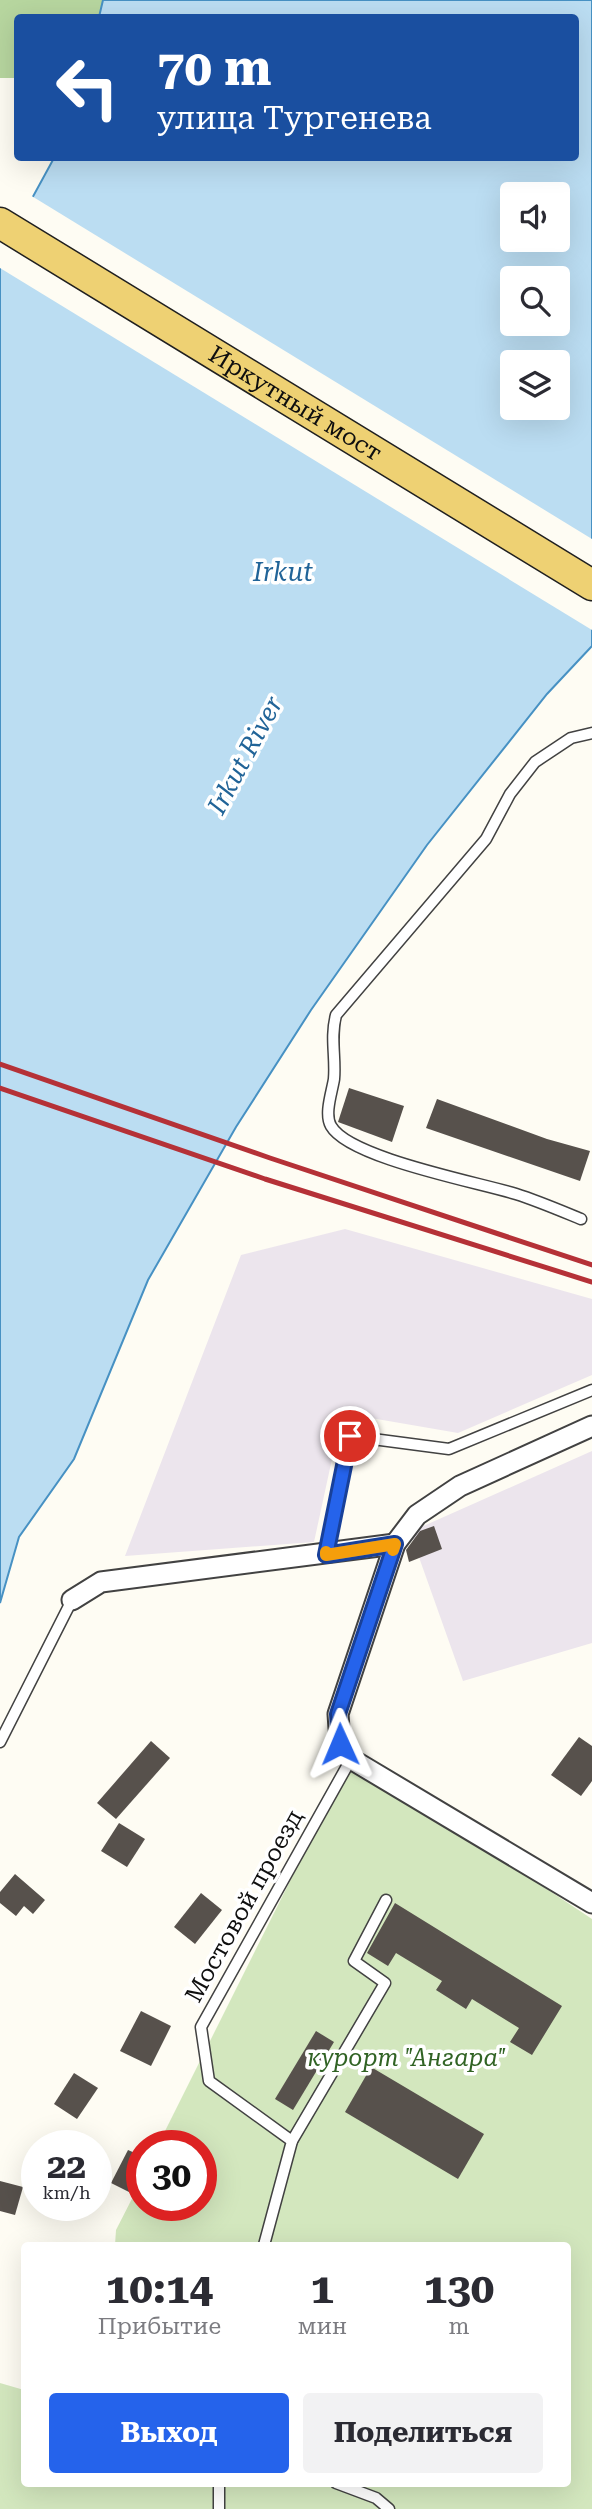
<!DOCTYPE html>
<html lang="ru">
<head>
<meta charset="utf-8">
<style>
  body { margin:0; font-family:"Roboto Serif",serif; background:#f2f2f3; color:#2b2b33; height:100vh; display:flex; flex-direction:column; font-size:26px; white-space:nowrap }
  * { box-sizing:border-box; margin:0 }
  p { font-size:23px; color:#7c7c81 }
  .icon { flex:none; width:38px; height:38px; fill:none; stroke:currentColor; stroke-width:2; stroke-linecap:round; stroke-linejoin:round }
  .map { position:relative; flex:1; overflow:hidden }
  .panel { position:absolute; left:21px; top:2242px; width:550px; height:245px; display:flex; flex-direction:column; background:#fff; border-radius:7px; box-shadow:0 7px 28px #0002 }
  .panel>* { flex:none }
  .hud { position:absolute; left:14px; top:14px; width:565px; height:147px; border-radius:7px; box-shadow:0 7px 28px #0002; background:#1a4fa0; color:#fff; overflow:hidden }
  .buttons { position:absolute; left:500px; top:182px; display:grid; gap:14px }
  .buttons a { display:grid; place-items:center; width:70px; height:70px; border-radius:7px; background:#fff; box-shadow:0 7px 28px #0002; font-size:35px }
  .speed { position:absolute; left:21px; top:2130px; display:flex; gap:14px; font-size:35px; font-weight:700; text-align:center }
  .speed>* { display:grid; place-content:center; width:91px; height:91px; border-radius:50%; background:#fff; box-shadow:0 7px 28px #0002; line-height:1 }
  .speed small { font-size:18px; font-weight:400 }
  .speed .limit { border:10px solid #d22; background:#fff; color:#111 }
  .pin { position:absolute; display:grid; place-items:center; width:60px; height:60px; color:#fff; margin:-30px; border:4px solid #fff; border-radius:50%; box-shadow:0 2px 7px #0007 }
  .me { position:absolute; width:77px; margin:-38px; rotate:359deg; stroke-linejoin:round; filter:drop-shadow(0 0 5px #0008) }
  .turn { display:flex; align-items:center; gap:24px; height:147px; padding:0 28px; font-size:32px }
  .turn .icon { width:91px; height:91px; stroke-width:2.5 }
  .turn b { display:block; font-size:49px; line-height:60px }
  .eta { display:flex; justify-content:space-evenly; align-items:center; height:119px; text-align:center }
  .eta b { font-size:42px; font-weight:700; line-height:49px }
  .action { display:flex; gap:14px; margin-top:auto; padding:14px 28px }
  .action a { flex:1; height:80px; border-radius:7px; background:#2563eb; color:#fff; font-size:28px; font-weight:700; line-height:80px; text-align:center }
  .action a+a { background:#f2f2f3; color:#2b2b33 }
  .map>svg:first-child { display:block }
  .industrial { fill:#ece5ed }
  .green { fill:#d3e7be }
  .forest { fill:#b7d69f }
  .water { fill:#bbddf2; stroke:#4791c3; stroke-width:2; fill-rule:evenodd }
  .pier { fill:#fefcf3 }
  .building { fill:#57514c }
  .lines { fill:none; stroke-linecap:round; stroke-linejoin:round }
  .service-casing { stroke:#424242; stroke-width:13 }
  .minor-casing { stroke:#424242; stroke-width:23 }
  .primary-casing { stroke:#202020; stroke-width:33 }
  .service { stroke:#fff; stroke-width:10 }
  .minor { stroke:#fff; stroke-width:19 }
  .primary { stroke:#eed173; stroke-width:30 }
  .rail { stroke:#b53137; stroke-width:5 }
  .route-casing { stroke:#184099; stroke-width:18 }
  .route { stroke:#2563eb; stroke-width:12 }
  .slow { stroke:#f59e0b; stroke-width:12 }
  .labels { text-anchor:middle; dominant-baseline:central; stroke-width:7; stroke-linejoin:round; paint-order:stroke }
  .street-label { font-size:24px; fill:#0f0f0f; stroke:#fff }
  .park-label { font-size:24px; font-style:italic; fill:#316324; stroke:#fff }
  .water-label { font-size:26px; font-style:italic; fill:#216498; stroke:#fff }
</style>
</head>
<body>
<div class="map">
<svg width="592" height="2509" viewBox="0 0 592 2509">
  <rect width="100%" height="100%" fill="#fefcf3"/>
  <!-- industrial -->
  <g class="industrial">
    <path d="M345,1229L592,1299V1375L458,1433L342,1413L314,1542L125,1556L241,1255Z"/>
    <path d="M592,1451V1643L463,1681L410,1532Z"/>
  </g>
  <!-- green -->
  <path class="green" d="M351,1759L592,1919V2509H0V2383L24,2390V2483H567V2245H115L116,2230L142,2179V2205H201V2146L158,2145Z"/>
  <!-- forest -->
  <path class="forest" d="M0,0H103L99,17L18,18L17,78H0Z"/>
  <!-- water -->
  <path class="water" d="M103,0H592V646L547,694L427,845L311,1010L236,1127L148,1280L74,1459L19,1537L0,1603V257L54,158H576V18L99,17ZM513,194H558V240H513ZM513,278H558V324H513ZM513,362H558V408H513Z"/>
  <!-- pier -->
  <path class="pier" d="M30,195L592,539V630L0,268V250Z"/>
  <!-- building -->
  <g class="building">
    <path d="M349,1088L404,1106L392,1142L338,1122Z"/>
    <path d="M437,1099L547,1139L590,1151L580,1181L426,1128Z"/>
    <path d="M434,1526L442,1549L409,1562L406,1550L420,1531Z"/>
    <path d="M579,1737L592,1746V1781L581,1796L551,1775Z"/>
    <path d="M151,1741L170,1758L116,1819L97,1803Z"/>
    <path d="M119,1823L145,1839L127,1867L101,1851Z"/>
    <path d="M15,1874L45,1900L33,1914L24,1906L16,1916L0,1903V1892Z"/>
    <path d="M201,1893L222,1910L195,1944L174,1927Z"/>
    <path d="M395,1903L562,2006L532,2055L510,2042L519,2028L472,1999L466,2009L436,1990L442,1981L396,1953L388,1966L367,1953Z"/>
    <path d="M141,2011L171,2026L151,2066L120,2051Z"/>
    <path d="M316,2031L334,2042L293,2110L275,2099Z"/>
    <path d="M371,2067L484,2134L458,2179L345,2112Z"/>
    <path d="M74,2073L98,2088L77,2119L54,2104Z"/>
    <path d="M128,2150L142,2156V2187L137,2196L111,2183Z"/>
    <path d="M0,2181L23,2187L15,2215L0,2211Z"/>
  </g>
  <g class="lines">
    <!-- service casing -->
    <g class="service-casing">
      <g id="service">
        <path d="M581,1219C559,1210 538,1201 516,1194C477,1182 349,1158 331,1126C324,1114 332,1092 334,1079C336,1057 330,1038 336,1015L486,839L510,794L535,762L571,738L592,733"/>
        <path d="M326,1554L350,1436L449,1449L592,1390"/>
        <path d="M0,1742L72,1600"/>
        <path d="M292,2141L385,1983L354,1961L386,1900"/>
        <path d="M264,2245L292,2141L209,2081L201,2027L351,1759"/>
        <path d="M219,2483V2509"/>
        <path d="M336,2483L376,2498L389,2509"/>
      </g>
    </g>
    <!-- minor casing -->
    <g class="minor-casing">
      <g id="minor">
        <path d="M592,1426L460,1486L417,1515L395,1544L338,1714L340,1743L351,1759L592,1903"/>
        <path d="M72,1600L101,1582L395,1544"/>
      </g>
    </g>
    <!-- primary casing -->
    <g class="primary-casing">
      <g id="primary">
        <path id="s1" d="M0,223L592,585"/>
      </g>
    </g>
    <!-- service -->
    <use href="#service" class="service"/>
    <!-- minor -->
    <use href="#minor" class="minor"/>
    <!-- primary -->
    <use href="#primary" class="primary"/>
    <!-- rail -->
    <g class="rail">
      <path d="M0,1064L270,1158L592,1265"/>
      <path d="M0,1088L265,1179L592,1282"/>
    </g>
  </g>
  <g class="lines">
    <!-- route casing -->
    <g class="route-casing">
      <path id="route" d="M340,1744L338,1714L395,1544L326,1555L350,1436"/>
    </g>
    <!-- route -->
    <use href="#route" class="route"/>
    <!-- slow -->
    <path class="slow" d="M326,1552V1555L395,1544L393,1550"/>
  </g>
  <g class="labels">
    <!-- street labels -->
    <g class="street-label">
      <text stroke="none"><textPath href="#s1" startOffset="346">Иркутный мост</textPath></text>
      <text transform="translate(244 1906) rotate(-61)">Мостовой проезд</text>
    </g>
    <!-- park labels -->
    <g class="park-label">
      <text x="407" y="2058">курорт "Ангара"</text>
    </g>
    <!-- water labels -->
    <g class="water-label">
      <text x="283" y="572">Irkut</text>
      <text transform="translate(245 755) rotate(-62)">Irkut River</text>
    </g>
  </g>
</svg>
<div class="buttons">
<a><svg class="icon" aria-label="sound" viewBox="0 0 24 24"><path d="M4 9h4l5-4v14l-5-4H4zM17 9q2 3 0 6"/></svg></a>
<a><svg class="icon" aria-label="search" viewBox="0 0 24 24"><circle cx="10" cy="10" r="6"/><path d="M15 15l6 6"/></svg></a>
<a><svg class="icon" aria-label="layers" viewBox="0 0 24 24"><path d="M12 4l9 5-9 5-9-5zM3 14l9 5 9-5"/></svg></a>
</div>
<div class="speed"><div>22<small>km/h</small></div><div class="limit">30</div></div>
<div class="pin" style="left:350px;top:1436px;background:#d93025"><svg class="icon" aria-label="arrive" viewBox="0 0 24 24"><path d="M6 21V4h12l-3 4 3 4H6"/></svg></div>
<svg class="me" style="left:340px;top:1744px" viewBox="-20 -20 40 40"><path d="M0-17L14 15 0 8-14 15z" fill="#2563eb" stroke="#fff" stroke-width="4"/></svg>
<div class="hud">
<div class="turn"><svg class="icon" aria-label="left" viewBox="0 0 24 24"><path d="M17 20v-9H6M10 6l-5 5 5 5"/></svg><div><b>70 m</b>улица Тургенева</div></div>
</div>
<section class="panel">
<div class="eta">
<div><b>10:14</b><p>Прибытие</p></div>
<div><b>1</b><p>мин</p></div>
<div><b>130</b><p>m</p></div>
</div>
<div class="action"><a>Выход</a><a>Поделиться</a></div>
</section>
</div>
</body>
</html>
